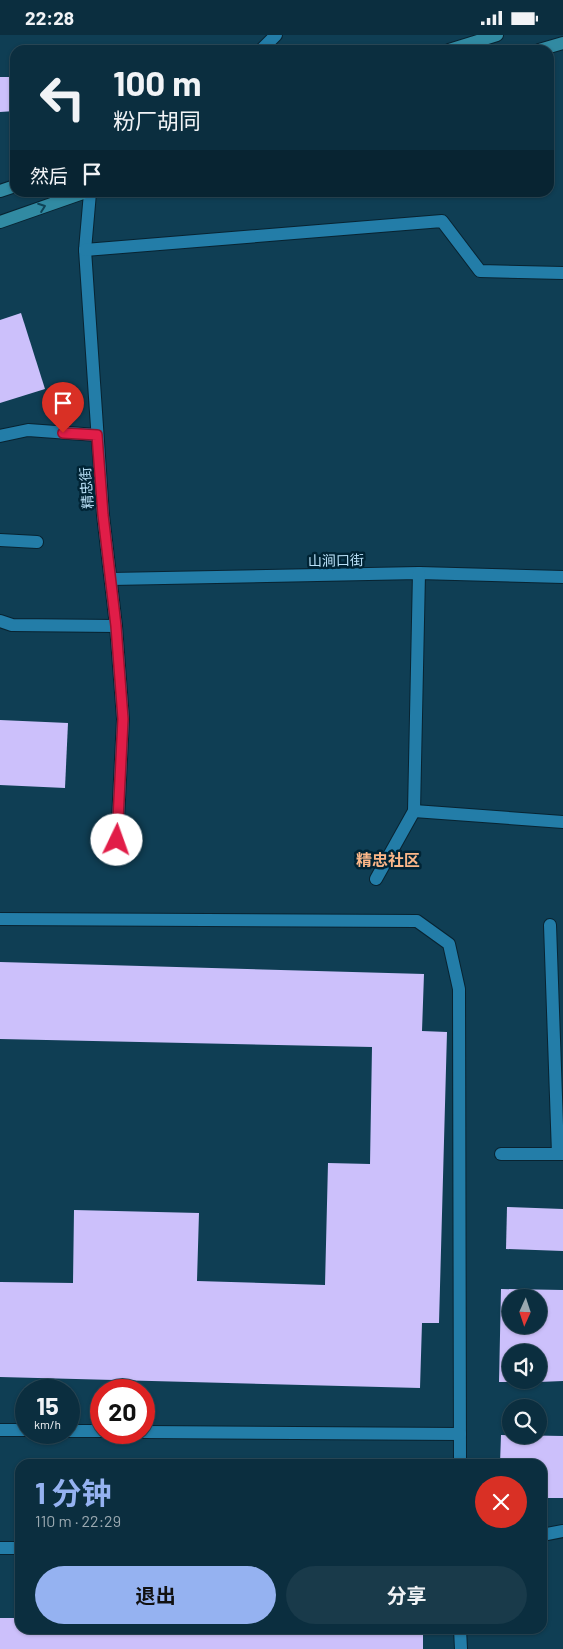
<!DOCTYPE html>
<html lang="zh">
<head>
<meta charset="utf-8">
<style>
  body { margin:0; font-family:Barlow,"Noto Sans SC",sans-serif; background:#193a4a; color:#f1f3f6; height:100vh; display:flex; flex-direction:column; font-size:19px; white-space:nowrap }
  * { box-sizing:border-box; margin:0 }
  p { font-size:16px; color:#9aa8b0 }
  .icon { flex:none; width:28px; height:28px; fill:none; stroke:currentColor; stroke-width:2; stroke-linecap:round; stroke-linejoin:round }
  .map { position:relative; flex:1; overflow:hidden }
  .drawer { position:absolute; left:15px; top:1424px; width:532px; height:175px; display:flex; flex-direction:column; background:#0b2e3f; border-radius:15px; box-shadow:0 1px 4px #0004,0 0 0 1px #2b4a59 }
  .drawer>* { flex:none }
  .banner { position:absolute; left:10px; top:10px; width:544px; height:152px; border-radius:15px; box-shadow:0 1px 4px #0004,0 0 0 1px #2b4a59; background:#0b2e3f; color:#f1f3f6; overflow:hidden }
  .needle { width:32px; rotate:183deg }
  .fabs { position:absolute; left:502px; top:1254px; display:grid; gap:10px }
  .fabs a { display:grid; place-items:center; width:45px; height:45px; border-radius:50%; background:#0b2e3f; box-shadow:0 1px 4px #0004,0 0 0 1px #2b4a59; font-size:25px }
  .speed { position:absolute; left:15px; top:1344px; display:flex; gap:10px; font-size:25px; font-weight:700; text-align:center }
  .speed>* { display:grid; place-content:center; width:65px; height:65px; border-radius:50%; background:#0b2e3f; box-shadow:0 1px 4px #0004,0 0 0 1px #2b4a59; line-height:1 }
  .speed small { font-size:12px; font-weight:400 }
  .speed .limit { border:8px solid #d22; background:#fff; color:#111 }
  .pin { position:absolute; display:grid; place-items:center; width:42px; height:42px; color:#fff; margin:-51px -21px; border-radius:50% 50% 50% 0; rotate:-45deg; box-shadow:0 0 5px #0007 }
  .pin .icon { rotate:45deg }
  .me { position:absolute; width:55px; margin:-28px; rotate:3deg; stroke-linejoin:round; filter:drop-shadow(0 0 4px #0008) }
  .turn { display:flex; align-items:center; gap:18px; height:105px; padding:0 20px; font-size:22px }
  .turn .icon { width:65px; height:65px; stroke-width:2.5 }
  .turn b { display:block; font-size:35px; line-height:42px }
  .then { display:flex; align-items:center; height:48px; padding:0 20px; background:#0003; gap:10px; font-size:19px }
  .round { display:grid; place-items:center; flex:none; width:52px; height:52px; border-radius:26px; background:#193a4a }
  .overview { display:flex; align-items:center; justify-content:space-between; height:85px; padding:0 20px }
  h1 { font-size:30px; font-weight:700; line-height:38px; color:#95b2f1 }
  .primary-button { display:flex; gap:10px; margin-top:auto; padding:10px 20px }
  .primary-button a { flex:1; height:58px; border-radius:30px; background:#95b2f1; color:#111; font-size:20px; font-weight:700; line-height:58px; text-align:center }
  .primary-button a+a { background:#193a4a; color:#f1f3f6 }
  .status { display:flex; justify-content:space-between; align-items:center; height:35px; padding:0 25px; background:#0b2e3f; direction:ltr }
  .status svg { height:14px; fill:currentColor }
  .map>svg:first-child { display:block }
  .building { fill:#ccc0fb; fill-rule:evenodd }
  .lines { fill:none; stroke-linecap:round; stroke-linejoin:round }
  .lane-casing { stroke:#082331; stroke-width:14 }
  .street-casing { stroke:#082331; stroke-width:14 }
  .secondary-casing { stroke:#082331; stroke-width:14 }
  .lane { stroke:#237da8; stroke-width:12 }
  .street { stroke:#237da8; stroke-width:12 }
  .secondary { stroke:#318aa2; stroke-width:12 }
  .oneway { stroke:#0f4356 }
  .route-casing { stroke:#92132f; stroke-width:12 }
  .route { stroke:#e11d48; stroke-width:9 }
  .labels { text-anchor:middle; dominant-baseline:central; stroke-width:5; stroke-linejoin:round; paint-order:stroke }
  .street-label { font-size:14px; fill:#b9e0f7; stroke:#002435 }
  .quarter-label { font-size:16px; font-weight:bold; fill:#fbb789; stroke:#002435 }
</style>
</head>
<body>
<div class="status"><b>22:28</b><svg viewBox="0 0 49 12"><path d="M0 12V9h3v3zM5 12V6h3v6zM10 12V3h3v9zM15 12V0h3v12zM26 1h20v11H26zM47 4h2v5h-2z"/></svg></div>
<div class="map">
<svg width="563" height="1614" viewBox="0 0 563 1614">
  <rect width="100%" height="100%" fill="#0f3e54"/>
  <!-- building -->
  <g class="building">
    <path d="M0,42H15V76L0,77Z"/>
    <path d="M21,278L45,354L0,368V285Z"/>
    <path d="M0,685L68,688L65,753L0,750Z"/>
    <path d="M0,927L424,939L422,996L447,997L439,1288H422L420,1353L0,1342V1247L73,1248L74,1175L199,1178L197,1246L325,1250L328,1128L370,1129L372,1012L0,1004Z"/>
    <path d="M507,1172L563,1174V1216L506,1214Z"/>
    <path d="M501,1254L563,1255V1346L539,1347V1318H511V1345H537V1347H499ZM511,1262H539V1290H511Z"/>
    <path d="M501,1400L563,1401V1463H542V1429H500Z"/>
    <path d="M0,1583H20V1594H423V1614H0Z"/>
  </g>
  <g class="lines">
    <!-- lane casing -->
    <g class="lane-casing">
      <g id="lane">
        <path d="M90,158L85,215L103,480L116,591L123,684L117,805"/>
        <path d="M85,215L442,186L480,236L563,238"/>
        <path d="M0,401L28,395L97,400"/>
        <path d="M0,505L37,507"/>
        <path d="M111,544L419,538L563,542"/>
        <path d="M0,586L12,590L116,591"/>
        <path d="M414,776L563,787"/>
        <path d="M376,844L414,776L419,538"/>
        <path d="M0,884L417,886L449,909L459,954L460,1429"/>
        <path d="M550,890L558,1119"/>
        <path d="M501,1119H563"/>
        <path d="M0,1395H26"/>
        <path d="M69,1396H101"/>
        <path d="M144,1397L460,1399"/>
        <path d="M0,1513H20"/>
        <path d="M460,1594L461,1614"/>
      </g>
    </g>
    <!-- street casing -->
    <g class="street-casing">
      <g id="street">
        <path d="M261,15L276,0"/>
        <path d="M542,1500L563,1496"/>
      </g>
    </g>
    <!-- secondary casing -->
    <g class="secondary-casing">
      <g id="secondary">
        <path d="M449,15L497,0"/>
        <path d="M539,15L563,8"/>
        <path d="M0,156L15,151"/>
        <path d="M0,187L83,158"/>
      </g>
    </g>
    <!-- lane -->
    <use href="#lane" class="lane"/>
    <!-- street -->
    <use href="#street" class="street"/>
    <!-- secondary -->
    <use href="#secondary" class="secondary"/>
  </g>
  <!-- one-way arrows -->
  <defs><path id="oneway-chevron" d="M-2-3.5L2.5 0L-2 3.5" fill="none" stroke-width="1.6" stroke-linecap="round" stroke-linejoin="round" transform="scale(1.25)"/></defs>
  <use class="oneway" href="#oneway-chevron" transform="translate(42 172) rotate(-20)"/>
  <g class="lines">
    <!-- route casing -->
    <g class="route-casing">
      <path id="route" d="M63,398L97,400L103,480L116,591L123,684L117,805"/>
    </g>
    <!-- route -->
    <use href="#route" class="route"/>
  </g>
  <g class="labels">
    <!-- street labels -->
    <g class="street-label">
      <text transform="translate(86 453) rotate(-94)">精忠街</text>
      <text transform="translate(336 525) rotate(-1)">山涧口街</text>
    </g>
    <!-- quarter labels -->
    <g class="quarter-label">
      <text x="388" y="824">精忠社区</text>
    </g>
  </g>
</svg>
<div class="fabs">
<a><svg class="needle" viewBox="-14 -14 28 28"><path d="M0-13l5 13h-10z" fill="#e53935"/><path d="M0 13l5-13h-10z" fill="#9aa8b0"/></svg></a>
<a><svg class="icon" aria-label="sound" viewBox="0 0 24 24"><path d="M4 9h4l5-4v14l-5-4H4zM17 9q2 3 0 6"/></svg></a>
<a><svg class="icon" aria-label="search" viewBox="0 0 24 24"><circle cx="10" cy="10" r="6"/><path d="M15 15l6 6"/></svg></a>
</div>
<div class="speed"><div>15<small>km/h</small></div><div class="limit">20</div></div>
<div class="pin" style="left:63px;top:398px;background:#d93025"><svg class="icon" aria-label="arrive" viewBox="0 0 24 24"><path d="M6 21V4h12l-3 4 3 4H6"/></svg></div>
<svg class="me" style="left:117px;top:805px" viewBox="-20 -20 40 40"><circle r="19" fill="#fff"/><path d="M0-13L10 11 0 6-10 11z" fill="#e11d48"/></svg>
<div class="banner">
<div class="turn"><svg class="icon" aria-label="left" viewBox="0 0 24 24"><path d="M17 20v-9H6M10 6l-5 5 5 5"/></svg><div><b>100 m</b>粉厂胡同</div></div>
<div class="then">然后<svg class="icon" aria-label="arrive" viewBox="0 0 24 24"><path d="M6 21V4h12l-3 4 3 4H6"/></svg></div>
</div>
<section class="drawer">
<div class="overview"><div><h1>1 分钟</h1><p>110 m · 22:29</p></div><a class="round" style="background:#d93025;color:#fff"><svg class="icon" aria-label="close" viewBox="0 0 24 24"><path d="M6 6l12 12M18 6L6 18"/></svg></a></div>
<div class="primary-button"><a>退出</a><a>分享</a></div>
</section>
</div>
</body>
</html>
